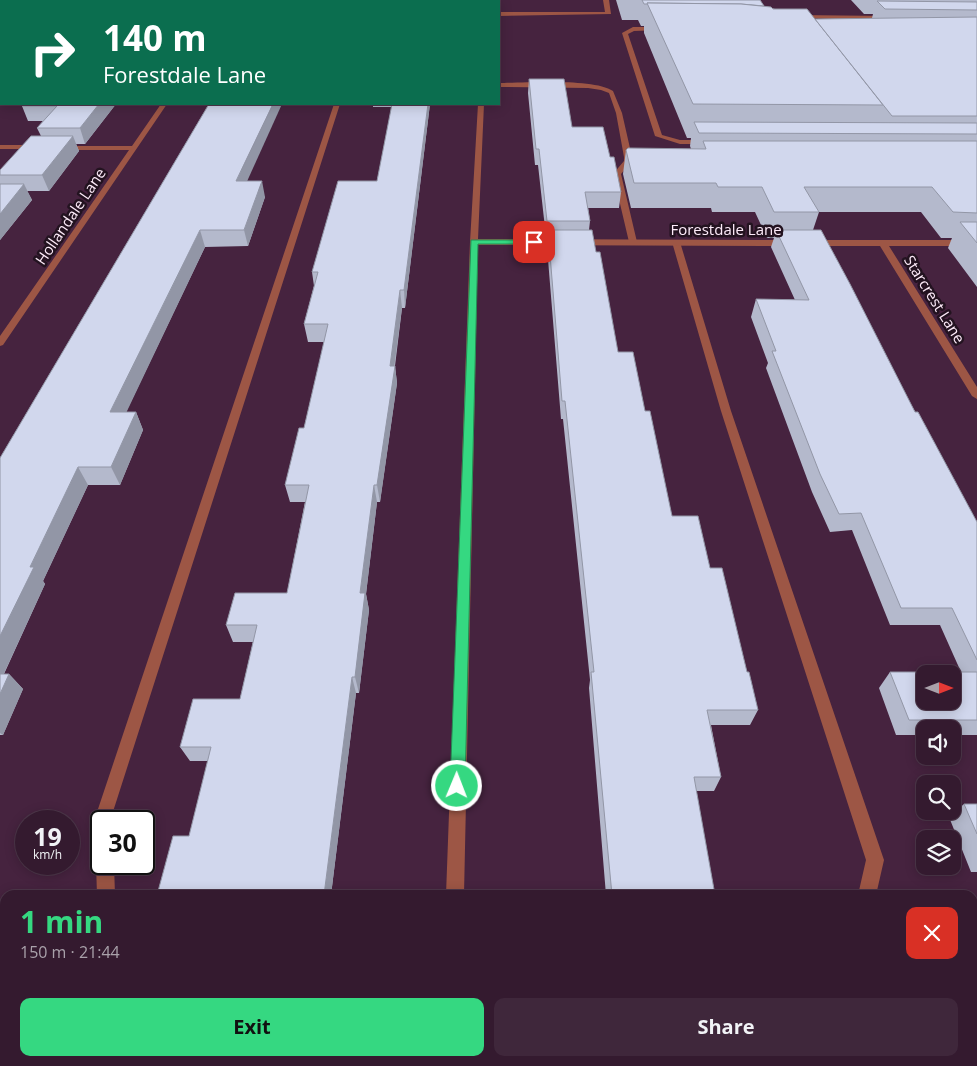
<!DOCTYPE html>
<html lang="en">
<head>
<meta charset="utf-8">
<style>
  body { margin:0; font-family:"Open Sans",sans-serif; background:#3f273b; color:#f1f3f6; height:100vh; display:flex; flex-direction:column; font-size:19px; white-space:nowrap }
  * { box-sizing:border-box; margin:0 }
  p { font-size:16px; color:#a9a1aa }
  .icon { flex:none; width:28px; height:28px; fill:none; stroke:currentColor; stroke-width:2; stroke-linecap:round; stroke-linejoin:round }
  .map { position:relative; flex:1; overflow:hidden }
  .sheet { position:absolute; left:0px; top:890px; width:978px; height:176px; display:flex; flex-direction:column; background:#341a2f; border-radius:15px 15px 0 0; box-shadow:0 2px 12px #0003,0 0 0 1px #4e384b }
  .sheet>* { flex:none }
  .guide { position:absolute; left:0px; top:0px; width:500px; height:105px; box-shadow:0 2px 12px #0003,0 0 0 1px #4e384b; background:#0b6e4f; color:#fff; overflow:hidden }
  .needle { width:32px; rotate:90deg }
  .controls { position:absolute; left:916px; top:665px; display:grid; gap:10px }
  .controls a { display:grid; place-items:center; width:45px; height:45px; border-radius:10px; background:#341a2f; box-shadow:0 2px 12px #0003,0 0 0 1px #4e384b; font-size:25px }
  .speed { position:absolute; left:15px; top:810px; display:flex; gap:10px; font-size:25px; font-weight:700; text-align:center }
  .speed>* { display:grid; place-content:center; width:65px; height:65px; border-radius:50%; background:#341a2f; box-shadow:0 2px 12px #0003,0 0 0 1px #4e384b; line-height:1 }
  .speed small { font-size:12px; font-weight:400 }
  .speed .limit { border:2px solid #111; border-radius:8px; background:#fff; color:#111 }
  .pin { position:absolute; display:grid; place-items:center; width:42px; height:42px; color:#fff; margin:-21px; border-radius:10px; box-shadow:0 2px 8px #0006 }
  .me { position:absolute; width:55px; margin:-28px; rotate:1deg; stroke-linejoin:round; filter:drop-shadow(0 0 4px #0008) }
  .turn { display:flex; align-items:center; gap:18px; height:105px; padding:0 20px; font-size:22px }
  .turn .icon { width:65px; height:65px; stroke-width:2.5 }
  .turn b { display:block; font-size:35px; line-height:42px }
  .round { display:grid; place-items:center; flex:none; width:52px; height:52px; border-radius:10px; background:#3f273b }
  .head { display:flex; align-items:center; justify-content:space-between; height:85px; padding:0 20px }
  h1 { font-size:30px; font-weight:700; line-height:38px; color:#35d881 }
  .button { display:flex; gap:10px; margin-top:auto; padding:10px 20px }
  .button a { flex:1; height:58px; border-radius:10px; background:#35d881; color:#111; font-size:20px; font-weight:700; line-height:58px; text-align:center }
  .button a+a { background:#3f273b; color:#f1f3f6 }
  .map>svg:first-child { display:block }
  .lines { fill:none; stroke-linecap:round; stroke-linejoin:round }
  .service { fill:#9d5645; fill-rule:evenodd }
  .minor { fill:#9d5645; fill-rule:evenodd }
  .wall { fill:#b4b9cc }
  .shaded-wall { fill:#9296a6 }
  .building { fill:#d1d7ed; stroke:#9296a6; fill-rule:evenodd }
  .route { fill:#35d881; stroke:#228c54 }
  .labels { text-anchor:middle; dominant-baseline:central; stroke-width:5; stroke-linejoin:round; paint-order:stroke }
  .far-street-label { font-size:15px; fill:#fdebf9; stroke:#231320 }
</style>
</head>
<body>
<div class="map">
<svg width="977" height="1066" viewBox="0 0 977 1066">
  <rect width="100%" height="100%" fill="#46233f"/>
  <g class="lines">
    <!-- service -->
    <g class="service">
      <path d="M603,0H609L611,14L499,16V12H605Z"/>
      <path d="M797,15L887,16L890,18L887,20L795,18Z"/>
      <path d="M660,27L662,30L634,31L628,34L662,135L680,140H707L711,142L710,144H680L655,136L622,33L633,27Z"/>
      <path d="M499,83C525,83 593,78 613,91L622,113L632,157V161L621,174L637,242L636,244L629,242L613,174L624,161V157L616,113L609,93L601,90L588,88L499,87Z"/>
      <rect x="0" y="93" width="1" height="4"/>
      <path d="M334,104H340L110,821H101V829L96,827L94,821Z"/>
      <path d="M673,240L680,242L731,411L884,860L876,895H858L866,860L721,411L672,242Z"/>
      <path d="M101,857V864H114L115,895H97L96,864Z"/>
    </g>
    <!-- minor -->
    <g class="minor">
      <path d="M483,0H489V1H484Z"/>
      <path d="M161,104H167L3,345L0,346V336L129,150H61L57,148L61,146H132Z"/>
      <path d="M478,104H484L478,239L789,240L793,243L789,246L478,245L464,895H446L470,242Z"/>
      <path d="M0,145H36L40,147L36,149H0Z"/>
      <path d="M977,240V246H889L977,387V399L972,396L880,246H812L808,243L812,240Z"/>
      <rect x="442" y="1061" width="20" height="5"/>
    </g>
  </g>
  <!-- wall -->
  <g class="wall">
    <path d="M616,0H760L764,6L815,20L872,18L873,14H864L851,0H977V287L948,248L952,238H941L921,212H819L813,230L977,522V735H952V729H925V735H896L879,688L890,672H961L940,625H890L852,530L830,532L812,492L766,368L768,363L751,317L756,299L795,300L771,247L774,238H767L755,212H712L711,208H631L623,174L626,150L691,149L690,146L691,138H687L644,33V26H641L638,20H622Z"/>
    <path d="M529,79L572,127L610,157L621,192L619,208H588L590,221L589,230L596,252L618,352L645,411L672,516L710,568L747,672L758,710L750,725H711L721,777L714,791H696L715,895H606L589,688L590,680L563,419H561L547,247L548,237H546L538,165H535L528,93Z"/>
    <path d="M24,104H116L85,144H76L79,151L49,191H27L32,200L0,240V170L41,136L37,128L43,121H28L22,106Z"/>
    <path d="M209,104L247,181L265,197L248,246L205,247L126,412H136L143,430L120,485H88L43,581L45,584L4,674H9L23,689L3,735H0V458Z"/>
    <path d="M373,104H430L405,308H402L395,366L397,383L380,502H377L366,594L369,610L359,693H356L331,895H157L189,836L208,761H190L180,747L240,699L253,642H233L226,625L287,593L305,502H290L285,485L304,428L324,342H308L304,324L314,286L312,272L377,181L392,107H373Z"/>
    <path d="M964,804H977V872H971L949,817Z"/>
  </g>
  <!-- shaded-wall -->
  <g class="shaded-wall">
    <path d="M25,0H49L48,1H23Z"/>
    <path d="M182,0H191V1H181Z"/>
    <path d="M1,19V41L0,42V20Z"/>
    <path d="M99,104H116L85,144L80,128Z"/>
    <path d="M273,104H282L240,197L236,181Z"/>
    <path d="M428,104H430L405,308L404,290Z"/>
    <path d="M73,136L79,151L49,191L42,175Z"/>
    <path d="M262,181L265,197L248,246L244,230Z"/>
    <path d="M24,184L32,200L0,240V214Z"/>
    <path d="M200,230L205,247L118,430L110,412Z"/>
    <path d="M400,290L402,308L393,376L395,366L397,383L380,502L377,485L390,366Z"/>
    <path d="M136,412L143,430L120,485L111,467Z"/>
    <path d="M78,467L88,485L43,581L45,584L0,682V636L30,567Z"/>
    <path d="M374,485L377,502L366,594L369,610L359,693L355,677L360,593Z"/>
    <path d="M9,674L23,689L3,735L0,733V694Z"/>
    <path d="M352,677L356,693L331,895H324Z"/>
    <path d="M0,911L5,914V920L0,933Z"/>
    <path d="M5,1048V1061H22L20,1066H0V1063Z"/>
  </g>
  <!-- building -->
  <g class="building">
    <path d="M0,0H25L23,1H1V19L0,20Z"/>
    <path d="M125,0H182L181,1H124Z"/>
    <path d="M642,0H760L764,6L741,4L647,3L648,4H644Z"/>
    <path d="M877,1L977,2V10L885,9Z"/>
    <path d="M647,3L741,4L771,7L773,9H807L883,105L693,104Z"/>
    <path d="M977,17V116H892L815,19Z"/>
    <path d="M529,79H564L572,127H603L610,157H614L621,192H585L590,221H547L539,149H536Z"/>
    <path d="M24,104H99L80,128H37L57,106H22Z"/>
    <path d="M209,104H273L236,181H262L244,230H200L110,412H136L111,467H78L30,567H34L0,636V458Z"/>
    <path d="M392,104H428L404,290H400L390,366H395L377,485H374L360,593H365L355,677H352L324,895H157L173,836H189L211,747H180L193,699H240L257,625H226L235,593H287L309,485H285L299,428H304L328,324H304L318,272H312L338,181H377Z"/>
    <path d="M694,122L977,123V134L699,133Z"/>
    <path d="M31,136H73L42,175H0V170Z"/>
    <path d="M703,141H977V213L953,212L932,187H804L819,212H774L762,187H718L716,183H634L626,150L628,148L706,149Z"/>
    <path d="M0,184H24L0,214Z"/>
    <path d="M960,222H977V243Z"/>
    <path d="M548,230H592L596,252H600L618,352H633L645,411H650L672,516H698L710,568H722L747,672H749L758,710H707L721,777H694L715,895H612L591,672H594L565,401H562Z"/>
    <path d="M776,230H821L850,284L915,412H918L977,522V660L952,608H901L861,513L839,514L820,474L772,351H776L756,299L809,300Z"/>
    <path d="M890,672H977V720H909ZM925,674H952V701H925Z"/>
    <path d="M0,674H9L0,694Z"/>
    <path d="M964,804H977V834Z"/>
    <path d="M0,958H5V1048L0,1063Z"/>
  </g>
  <!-- route -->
  <path class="route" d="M471,240H534L538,242L534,244H478L465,786L463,791L457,793L452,791L450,786Z"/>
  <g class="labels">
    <!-- far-street labels -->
    <g class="far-street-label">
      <text transform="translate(70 216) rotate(-56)">Hollandale Lane</text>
      <text x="726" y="229">Forestdale Lane</text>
      <text transform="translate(935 299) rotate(58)">Starcrest Lane</text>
    </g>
  </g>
</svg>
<div class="controls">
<a><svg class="needle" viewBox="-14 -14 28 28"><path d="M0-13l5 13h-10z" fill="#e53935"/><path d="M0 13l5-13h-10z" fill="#a9a1aa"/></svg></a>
<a><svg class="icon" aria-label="sound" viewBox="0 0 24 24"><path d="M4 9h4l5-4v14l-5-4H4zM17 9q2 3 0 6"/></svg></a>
<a><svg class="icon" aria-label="search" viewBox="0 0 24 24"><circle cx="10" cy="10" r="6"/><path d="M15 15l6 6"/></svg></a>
<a><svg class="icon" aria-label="layers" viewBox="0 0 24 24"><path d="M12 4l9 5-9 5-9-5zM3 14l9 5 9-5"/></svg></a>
</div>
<div class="speed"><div>19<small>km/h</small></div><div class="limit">30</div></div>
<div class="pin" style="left:534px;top:242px;background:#d93025"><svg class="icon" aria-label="arrive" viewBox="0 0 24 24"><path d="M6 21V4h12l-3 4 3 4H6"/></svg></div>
<svg class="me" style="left:457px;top:786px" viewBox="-20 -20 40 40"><circle r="17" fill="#35d881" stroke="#fff" stroke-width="3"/><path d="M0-11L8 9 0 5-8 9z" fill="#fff"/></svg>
<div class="guide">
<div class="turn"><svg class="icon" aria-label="right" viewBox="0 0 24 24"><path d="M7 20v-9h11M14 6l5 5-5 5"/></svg><div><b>140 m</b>Forestdale Lane</div></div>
</div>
<section class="sheet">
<div class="head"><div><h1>1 min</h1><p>150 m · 21:44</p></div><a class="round" style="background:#d93025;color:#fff"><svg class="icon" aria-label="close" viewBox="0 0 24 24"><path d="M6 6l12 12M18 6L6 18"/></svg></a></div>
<div class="button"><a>Exit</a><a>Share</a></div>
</section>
</div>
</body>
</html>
